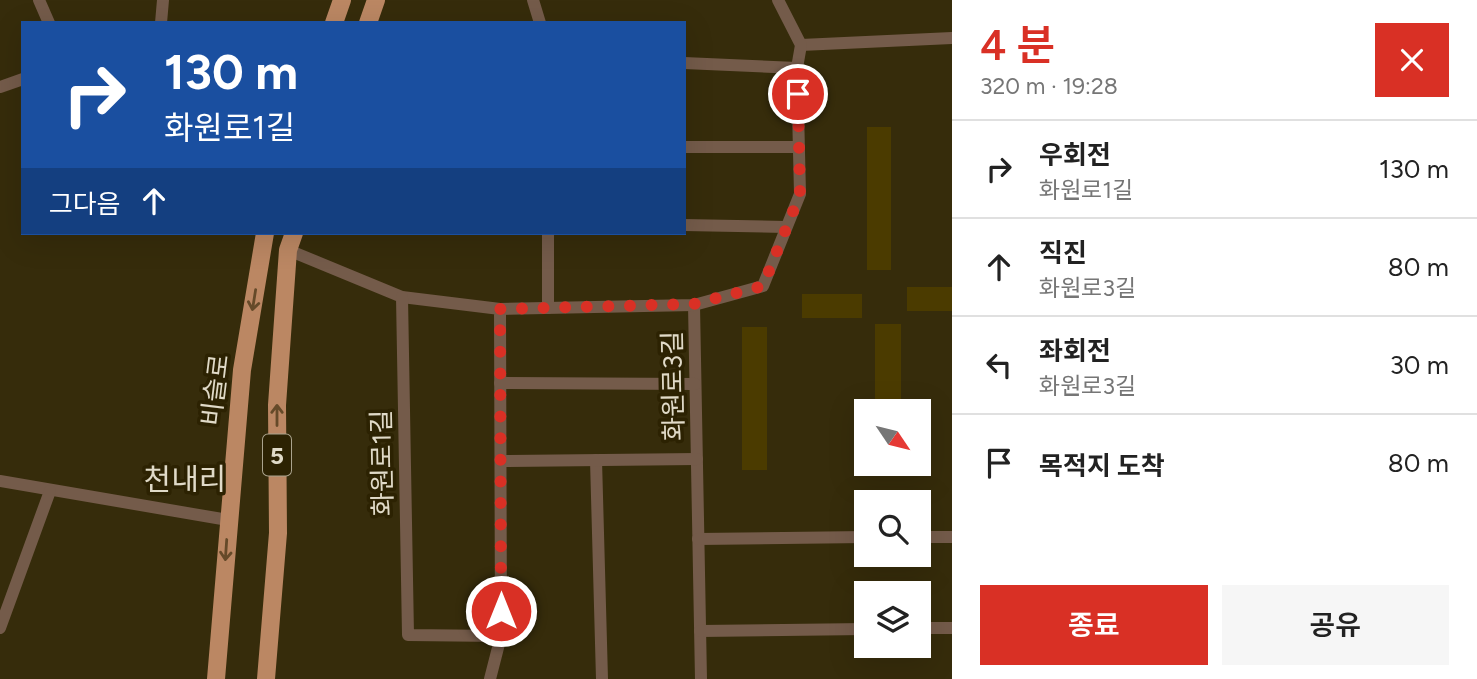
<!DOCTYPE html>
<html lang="ko">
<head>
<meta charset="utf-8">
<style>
  body { margin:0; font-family:Figtree,"Noto Sans KR",sans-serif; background:#f6f6f6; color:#222; height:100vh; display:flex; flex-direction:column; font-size:26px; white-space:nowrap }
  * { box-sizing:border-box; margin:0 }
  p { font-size:23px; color:#767676 }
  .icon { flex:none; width:38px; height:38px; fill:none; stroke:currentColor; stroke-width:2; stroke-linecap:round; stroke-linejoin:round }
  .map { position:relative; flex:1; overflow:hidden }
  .side { display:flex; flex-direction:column; background:#fff; width:525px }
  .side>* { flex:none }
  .banner { position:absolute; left:21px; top:21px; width:665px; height:214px; border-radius:0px; box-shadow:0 7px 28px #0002; background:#1a4fa0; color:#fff; overflow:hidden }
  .needle { width:46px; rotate:125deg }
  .buttons { position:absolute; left:854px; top:399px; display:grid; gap:14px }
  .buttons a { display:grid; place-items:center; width:77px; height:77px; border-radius:0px; background:#fff; box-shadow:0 7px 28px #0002; font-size:35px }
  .pin { position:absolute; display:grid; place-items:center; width:60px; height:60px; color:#fff; margin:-30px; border:4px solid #fff; border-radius:50%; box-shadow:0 2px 7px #0007 }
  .me { position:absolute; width:77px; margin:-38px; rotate:0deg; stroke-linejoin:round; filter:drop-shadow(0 0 5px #0008) }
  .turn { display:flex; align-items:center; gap:24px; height:147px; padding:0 28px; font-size:32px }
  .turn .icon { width:91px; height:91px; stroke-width:2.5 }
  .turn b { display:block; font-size:49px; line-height:60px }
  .then { display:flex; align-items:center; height:66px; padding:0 28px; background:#0003; gap:14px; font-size:26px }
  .round { display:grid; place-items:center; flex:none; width:74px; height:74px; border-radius:0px; background:#f6f6f6 }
  .head { display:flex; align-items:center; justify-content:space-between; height:119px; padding:0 28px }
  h1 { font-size:42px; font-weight:600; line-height:52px; color:#d93025 }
  .action { display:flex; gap:14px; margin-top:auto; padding:14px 28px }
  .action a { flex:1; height:80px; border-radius:0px; background:#d93025; color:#fff; font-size:28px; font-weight:600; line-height:80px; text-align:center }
  .action a+a { background:#f6f6f6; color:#222 }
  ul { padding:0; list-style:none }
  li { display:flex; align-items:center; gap:21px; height:98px; padding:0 28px; border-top:2px solid #e0e0e0 }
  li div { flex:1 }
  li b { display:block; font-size:26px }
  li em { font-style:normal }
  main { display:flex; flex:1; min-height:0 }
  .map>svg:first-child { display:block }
  .building { fill:#4b3b00 }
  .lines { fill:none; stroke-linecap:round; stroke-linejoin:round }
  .street { stroke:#745b4a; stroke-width:12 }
  .primary { stroke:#bb8763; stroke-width:18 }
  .oneway { stroke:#654a29 }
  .route { stroke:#d93025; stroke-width:12; stroke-dasharray:0 21.6 }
  .labels { text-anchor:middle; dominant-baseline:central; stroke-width:7; stroke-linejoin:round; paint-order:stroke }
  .shield { fill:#2c2202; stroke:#aaa38d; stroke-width:2 }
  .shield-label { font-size:24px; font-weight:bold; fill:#e0dac8 }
  .street-label { font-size:26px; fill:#e0dac8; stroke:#2c2202 }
  .quarter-label { font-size:30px; fill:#e0dac8; stroke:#2c2202 }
</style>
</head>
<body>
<main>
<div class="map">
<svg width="952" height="679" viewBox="0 0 952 679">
  <rect width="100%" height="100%" fill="#362c0b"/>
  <!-- building -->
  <g class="building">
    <rect x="867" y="127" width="24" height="143"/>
    <rect x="907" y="287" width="45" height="24"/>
    <rect x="802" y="294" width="60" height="24"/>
    <rect x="875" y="324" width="26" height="87"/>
    <rect x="742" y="327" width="25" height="143"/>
  </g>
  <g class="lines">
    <!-- street -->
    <g class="street">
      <path d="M39,0L49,23"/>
      <path d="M533,0L540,23"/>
      <path d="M161,23L163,0"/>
      <path d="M801,45L952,38"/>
      <path d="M684,63L797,68"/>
      <path d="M0,87L23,79"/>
      <path d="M684,147H799"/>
      <path d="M684,225L786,227"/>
      <path d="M288,250L402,297L500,309L501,636L490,679"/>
      <path d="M402,297L408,635L501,636"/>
      <path d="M694,305L701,679"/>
      <path d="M548,308V233"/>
      <path d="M500,309L694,305L763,286L800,194L797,68L801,45L778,0"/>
      <path d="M500,383L695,384"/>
      <path d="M596,460L602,679"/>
      <path d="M501,461L697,459"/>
      <path d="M0,481L228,520"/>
      <path d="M919,537H952"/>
      <path d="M698,539L866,537"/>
      <path d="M0,628L50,491"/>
      <path d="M919,628H952"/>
      <path d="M700,631L866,629"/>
    </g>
    <!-- primary -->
    <g class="primary">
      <path d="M334,23L342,0"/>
      <path d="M368,23L376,0"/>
      <path d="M216,679L242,370L265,233"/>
      <path d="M266,679L278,533L277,405L288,250L294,233"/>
    </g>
  </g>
  <!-- one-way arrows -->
  <defs><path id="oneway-shaft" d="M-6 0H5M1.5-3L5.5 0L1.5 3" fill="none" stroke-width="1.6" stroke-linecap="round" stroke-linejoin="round" transform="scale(1.75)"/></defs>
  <g class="oneway">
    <use href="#oneway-shaft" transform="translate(254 300) rotate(99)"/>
    <use href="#oneway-shaft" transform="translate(277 415) rotate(-90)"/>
    <use href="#oneway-shaft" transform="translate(226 550) rotate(94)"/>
  </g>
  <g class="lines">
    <!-- route -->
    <path class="route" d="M501,611L500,309L694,304L763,286L800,194L798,94"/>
  </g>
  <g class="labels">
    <!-- shield labels -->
    <rect class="shield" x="263" y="434.5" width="28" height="41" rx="5"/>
    <g class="shield-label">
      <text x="277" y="455">5</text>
    </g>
    <!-- street labels -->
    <g class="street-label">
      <text transform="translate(673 386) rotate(-91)">화원로3길</text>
      <text transform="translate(215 390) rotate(-83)">비슬로</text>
      <text transform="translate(382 463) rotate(-91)">화원로1길</text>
    </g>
    <!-- quarter labels -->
    <g class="quarter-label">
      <text x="185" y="479">천내리</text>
    </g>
  </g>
</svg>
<div class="buttons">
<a><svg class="needle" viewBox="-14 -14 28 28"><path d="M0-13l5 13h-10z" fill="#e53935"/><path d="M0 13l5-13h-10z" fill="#767676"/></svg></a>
<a><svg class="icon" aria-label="search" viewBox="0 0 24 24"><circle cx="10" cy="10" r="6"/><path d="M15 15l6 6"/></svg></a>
<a><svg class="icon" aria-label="layers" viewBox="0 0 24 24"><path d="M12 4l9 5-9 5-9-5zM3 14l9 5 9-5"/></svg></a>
</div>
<div class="pin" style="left:798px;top:94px;background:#d93025"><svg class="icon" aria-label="arrive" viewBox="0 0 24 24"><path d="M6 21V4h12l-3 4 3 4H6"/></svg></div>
<svg class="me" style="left:501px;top:611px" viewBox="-20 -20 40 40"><circle r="17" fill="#d93025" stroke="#fff" stroke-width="3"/><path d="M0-11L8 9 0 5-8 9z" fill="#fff"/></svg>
<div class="banner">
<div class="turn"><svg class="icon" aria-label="right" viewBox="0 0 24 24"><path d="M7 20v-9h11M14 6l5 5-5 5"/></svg><div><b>130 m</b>화원로1길</div></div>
<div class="then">그다음<svg class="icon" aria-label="ahead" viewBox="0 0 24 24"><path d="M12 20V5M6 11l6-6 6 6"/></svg></div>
</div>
</div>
<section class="side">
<div class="head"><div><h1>4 분</h1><p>320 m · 19:28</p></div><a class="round" style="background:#d93025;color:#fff"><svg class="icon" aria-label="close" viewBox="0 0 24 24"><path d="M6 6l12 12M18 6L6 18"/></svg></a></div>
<ul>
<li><svg class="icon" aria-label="right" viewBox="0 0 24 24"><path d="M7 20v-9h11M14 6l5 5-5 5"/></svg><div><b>우회전</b><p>화원로1길</p></div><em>130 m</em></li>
<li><svg class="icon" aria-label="ahead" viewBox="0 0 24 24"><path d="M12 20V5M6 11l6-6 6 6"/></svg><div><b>직진</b><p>화원로3길</p></div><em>80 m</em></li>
<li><svg class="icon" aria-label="left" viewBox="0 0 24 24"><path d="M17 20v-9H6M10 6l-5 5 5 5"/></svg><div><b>좌회전</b><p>화원로3길</p></div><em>30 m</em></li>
<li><svg class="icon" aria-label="arrive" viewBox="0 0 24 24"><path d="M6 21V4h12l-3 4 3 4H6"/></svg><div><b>목적지 도착</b></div><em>80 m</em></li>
</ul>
<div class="action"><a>종료</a><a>공유</a></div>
</section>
</main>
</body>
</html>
